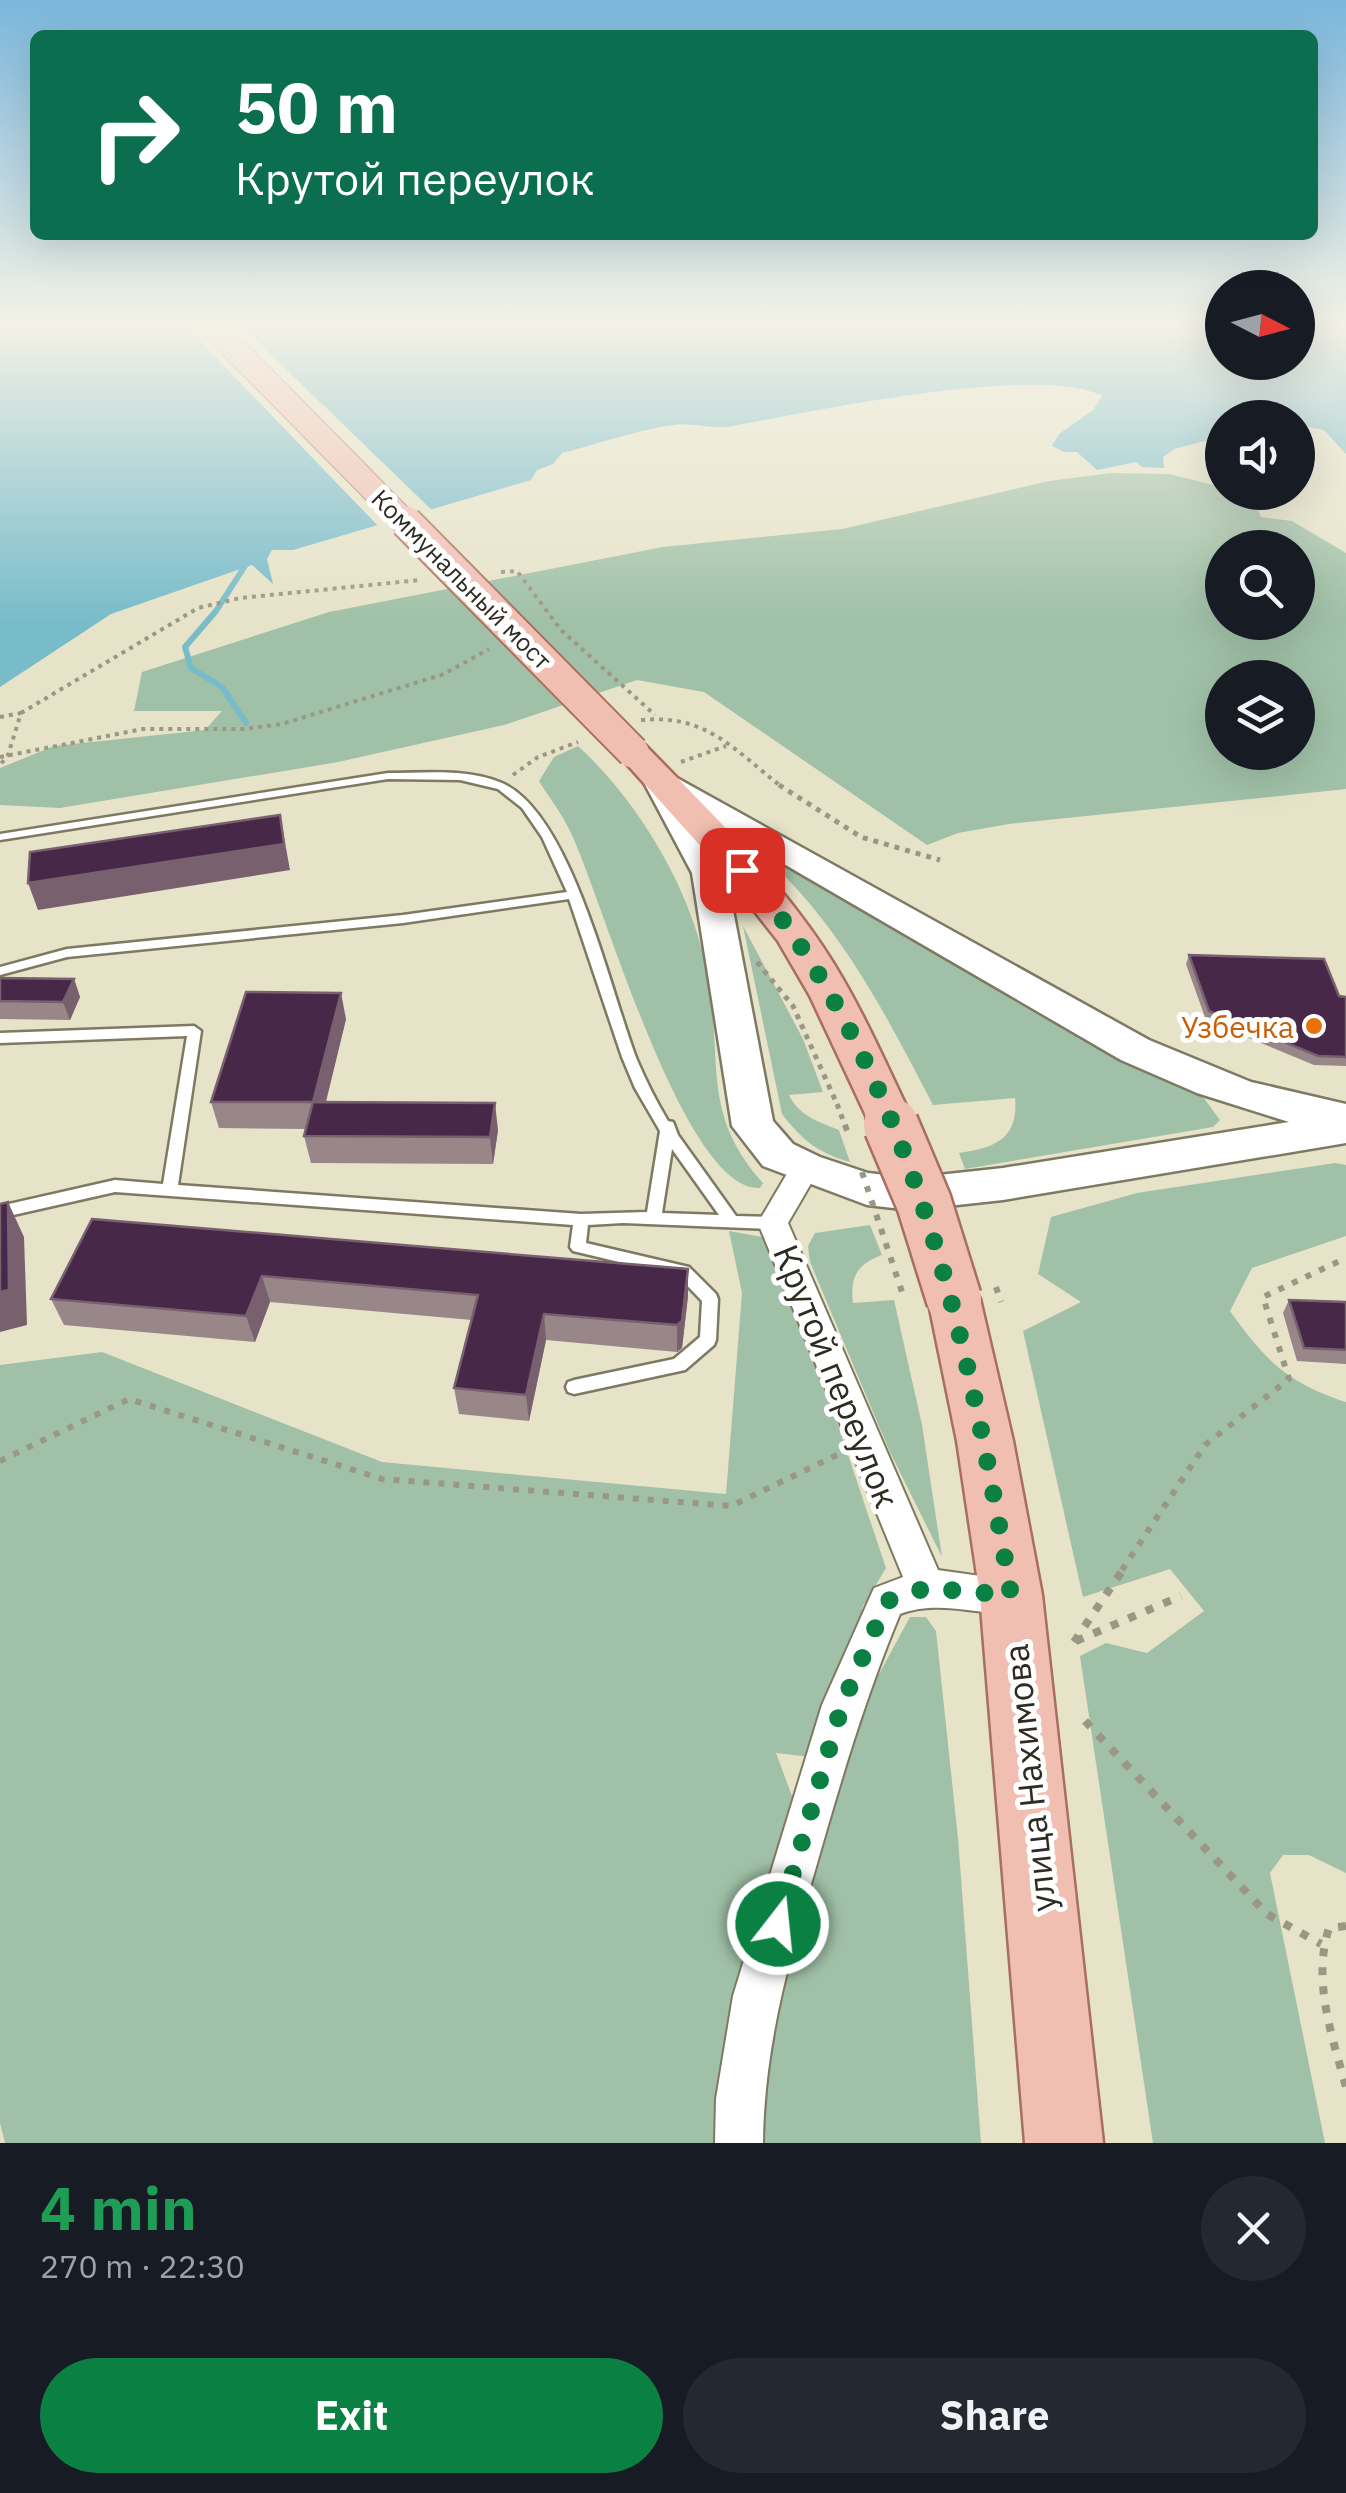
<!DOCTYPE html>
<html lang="en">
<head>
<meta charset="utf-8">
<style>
  body { margin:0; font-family:"IBM Plex Sans",sans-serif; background:#242831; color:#f1f3f6; height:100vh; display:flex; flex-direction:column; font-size:38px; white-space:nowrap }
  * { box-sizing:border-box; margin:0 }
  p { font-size:32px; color:#9ea1a6 }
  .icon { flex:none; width:55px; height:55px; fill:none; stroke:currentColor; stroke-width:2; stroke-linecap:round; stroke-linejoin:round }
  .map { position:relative; height:2143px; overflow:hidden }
  .panel { display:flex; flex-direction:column; background:#171b24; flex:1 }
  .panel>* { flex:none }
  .guide { position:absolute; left:30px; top:30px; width:1288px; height:210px; border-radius:15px; box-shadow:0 10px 40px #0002; background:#0b6e4f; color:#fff; overflow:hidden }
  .needle { width:65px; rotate:96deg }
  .tools { position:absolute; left:1205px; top:270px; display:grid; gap:20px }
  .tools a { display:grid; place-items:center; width:110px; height:110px; border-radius:50%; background:#171b24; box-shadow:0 10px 40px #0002; font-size:50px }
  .pin { position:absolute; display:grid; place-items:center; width:85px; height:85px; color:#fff; margin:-42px; border-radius:20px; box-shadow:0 5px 15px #0006 }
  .me { position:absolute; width:110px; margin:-55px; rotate:16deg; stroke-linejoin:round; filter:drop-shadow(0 0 8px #0008) }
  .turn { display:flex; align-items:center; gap:35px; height:210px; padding:0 40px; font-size:45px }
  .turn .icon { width:130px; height:130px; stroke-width:2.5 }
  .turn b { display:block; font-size:70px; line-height:85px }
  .round { display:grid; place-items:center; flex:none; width:105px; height:105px; border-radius:52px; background:#242831 }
  .head { display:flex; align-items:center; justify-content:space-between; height:170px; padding:0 40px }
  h1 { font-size:60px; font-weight:800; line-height:75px; color:#1e9e55 }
  .action { display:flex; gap:20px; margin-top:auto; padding:20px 40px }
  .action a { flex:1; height:115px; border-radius:60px; background:#0b8043; color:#fff; font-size:40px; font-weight:800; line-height:115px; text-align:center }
  .action a+a { background:#242831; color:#f1f3f6 }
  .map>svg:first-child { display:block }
  .green { fill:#a0c1a7; fill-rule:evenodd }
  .water { fill:#78bcca }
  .pier { fill:#e7e3c9 }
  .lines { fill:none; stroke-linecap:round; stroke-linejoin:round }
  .stream { stroke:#78bcca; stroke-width:6 }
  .lane-casing { stroke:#7e7962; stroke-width:5 }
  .street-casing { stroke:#7e7962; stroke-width:4 }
  .secondary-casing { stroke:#7e7962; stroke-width:5 }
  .primary-casing { stroke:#a76f5e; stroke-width:5 }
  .path-far3 { stroke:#9a9784; stroke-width:4; stroke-dasharray:4 5; stroke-linecap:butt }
  .path-far2 { stroke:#9a9784; stroke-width:5; stroke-dasharray:5 6; stroke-linecap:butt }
  .path-far1 { stroke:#9a9784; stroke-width:6; stroke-dasharray:6 9; stroke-linecap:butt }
  .path { stroke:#9a9784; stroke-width:8; stroke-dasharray:8 11; stroke-linecap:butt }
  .lane { fill:#fff; fill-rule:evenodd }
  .street { fill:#fff; fill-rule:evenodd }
  .secondary { fill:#fff; fill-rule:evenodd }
  .primary { fill:#f1bfb2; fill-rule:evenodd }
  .primary-bridge-far3-casing { stroke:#a76f5e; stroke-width:26; stroke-linecap:butt }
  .primary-bridge-far2-casing { stroke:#a76f5e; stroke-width:35; stroke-linecap:butt }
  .primary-bridge-far1-casing { stroke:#a76f5e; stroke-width:46; stroke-linecap:butt }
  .primary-bridge-casing { stroke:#a76f5e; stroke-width:59; stroke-linecap:butt }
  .path-bridge-far1 { stroke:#9a9784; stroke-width:5; stroke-dasharray:5 6; stroke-linecap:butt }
  .path-bridge { stroke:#9a9784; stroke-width:6; stroke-dasharray:6 9; stroke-linecap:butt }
  .primary-bridge-far3 { stroke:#f1bfb2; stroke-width:24 }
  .primary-bridge-far2 { stroke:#f1bfb2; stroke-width:31 }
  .primary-bridge-far1 { stroke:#f1bfb2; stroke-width:41 }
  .primary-bridge { stroke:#f1bfb2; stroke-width:54 }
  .wall { fill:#988689 }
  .shaded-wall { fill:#78606f }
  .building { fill:#482849; stroke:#78606f; stroke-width:2.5 }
  .route { stroke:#0b8043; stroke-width:18; stroke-dasharray:0 32.4 }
  .food-dot { fill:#e8710a; stroke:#fff; stroke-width:4 }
  .labels { text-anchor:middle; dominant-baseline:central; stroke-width:10; stroke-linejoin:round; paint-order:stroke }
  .far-street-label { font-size:25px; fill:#2d2b22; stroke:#fff }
  .food-label { font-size:30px; fill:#c56008; stroke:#fff; text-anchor:end }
  .near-street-label { font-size:35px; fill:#2d2b22; stroke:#fff }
</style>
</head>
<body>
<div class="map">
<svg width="1346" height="2143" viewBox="0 0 1346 2143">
  <rect width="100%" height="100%" fill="#e7e3c9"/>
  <!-- green -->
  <g class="green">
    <path d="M1111,473L1169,474L1222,487V492L1252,497L1261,517L1292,521L1346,553V789L1009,824L958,833L927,845L704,692L637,680L504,725L338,762L60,808L0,805V768L54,746L205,730L222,711H134L142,672L329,612L663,547L842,529L1049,481ZM1222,548H1298V622H1222ZM1222,678H1298V752H1222Z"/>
    <path d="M578,746C642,805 695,896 709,982C722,1063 702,1115 763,1183L760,1188C682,1192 601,890 568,827C560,811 548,796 539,781L554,757Z"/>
    <path d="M756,849L1050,1017L1201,1094L1220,1120L1213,1127L965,1169L959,1153C994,1148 1019,1139 1015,1098L933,1105C884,1011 838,920 756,849Z"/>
    <path d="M743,926L803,1039L823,1092L789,1095C799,1116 819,1122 839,1130L850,1162C818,1153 802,1140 782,1114Z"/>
    <path d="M1335,1163L1346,1165V1236L1252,1268L1230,1311C1265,1360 1287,1383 1346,1402V1873L1309,1855H1283L1270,1873L1325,2143H1153L1080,1656L1106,1643L1147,1653L1204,1611L1170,1569L1083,1597L1023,1331L1081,1302L1038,1274L1051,1217L1137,1193Z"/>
    <path d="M870,1225L882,1255C857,1264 850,1277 853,1303L894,1300L922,1425L942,1557L889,1450L810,1262L808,1246L815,1233Z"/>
    <path d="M729,1231L768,1238L824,1383L886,1568L862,1608L879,1674L910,1617H926L936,1631L958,1838L981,2143H5L0,2123V1365L102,1352L382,1462L726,1494L742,1293ZM776,1753L847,1761L818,1863H817Z"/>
  </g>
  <!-- water -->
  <path class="water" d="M0,321H1222V362H1298V321H1346V454L1324,430L1298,425V418H1222L1217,438L1174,449L1163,457L1164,468L1142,467L1136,462L1097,470L1077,452H1064L1052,446L1059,434L1093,410L1102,396C1041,363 807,412 733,426C712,430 693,422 673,425C636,430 598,444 562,453L553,464L537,470L531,480L293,550H272L267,559L273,584L252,565L111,614L0,687Z"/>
  <!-- pier -->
  <path class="pier" d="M181,321H236L437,515L381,529Z"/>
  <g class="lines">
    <!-- stream -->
    <path class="stream" d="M246,723L222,687L191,668L185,647L216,611L250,558"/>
    <!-- lane casing -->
    <g class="lane-casing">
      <path id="lane" d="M388,773C425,773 467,768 502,783C572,814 610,991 637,1060C646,1081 656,1101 668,1121L673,1122L678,1135L736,1216L773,1217L778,1219L781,1223L778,1227L773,1229L623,1223L588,1225L586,1243L689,1267L716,1294L718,1299L716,1340L714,1345L685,1370L574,1394L568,1392L566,1387L568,1382L574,1380L674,1359L700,1337L702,1301L678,1276L573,1251L570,1247L573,1225L115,1192L0,1218V1206L115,1180L163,1184L187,1036L0,1043V1033L194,1026L201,1031L178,1185L581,1214L647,1212L660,1131L635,1088L622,1057L569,899L403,923L67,957L0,975V967L67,949L403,915L567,892L542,837L522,808L498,789L460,780L388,779L0,840V834ZM672,1149L719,1215L662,1213Z"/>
    </g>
    <!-- street casing -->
    <g class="street-casing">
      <path id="street" d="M805,1157L815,1160L820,1168L788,1223L938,1570L1024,1582L1030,1595L1024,1608C987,1622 947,1597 900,1614C865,1698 841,1780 816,1867C789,1959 764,2047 763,2143H715L716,2099L733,1996L822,1705L874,1588L903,1577L758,1223L795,1160Z"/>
    </g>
    <!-- secondary casing -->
    <g class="secondary-casing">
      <path id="secondary" d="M657,767L1149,1040L1251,1082L1346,1104V1143L1003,1200L911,1210L867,1205L763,1166L732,1126L692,873L641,777ZM691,810L1121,1060L1197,1093L1289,1122L1003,1168L911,1178L868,1173L820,1157L793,1144L773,1121L726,873Z"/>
    </g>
    <!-- primary casing -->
    <g class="primary-casing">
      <g id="primary">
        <path d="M633,742L645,745C707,809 773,872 823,947C857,998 882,1055 908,1110L901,1122L885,1126L869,1122L810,996L778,941L722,870L616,752L621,745Z"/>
        <path d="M954,1278L972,1284L980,1299L1013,1441L1042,1595L1103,2143H1025L980,1595L957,1441L928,1299L936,1284Z"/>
      </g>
    </g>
    <!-- path-far3 -->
    <g class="path-far3">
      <path d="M501,572L517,571L561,630L655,715"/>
      <path d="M21,713L198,608L240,598L420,580"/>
      <path d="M0,717L21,713L8,755L0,765"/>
      <path d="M641,720C707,714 733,749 782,787"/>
      <path d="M0,757L143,729H244L282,724L444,674L489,649"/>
      <path d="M681,762L726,746"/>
      <path d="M513,775L538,757L578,742"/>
    </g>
    <!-- path-far2 -->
    <g class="path-far2">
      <path d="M779,785L861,837L940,860"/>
      <path d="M757,962L793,1006L837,1104"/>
    </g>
    <!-- path-far1 -->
    <g class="path-far1">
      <path d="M0,1461L129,1399L382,1479L731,1506L837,1455"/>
      <path d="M1122,1570L1205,1445L1289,1379L1263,1297L1346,1258"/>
    </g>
    <!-- path -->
    <g class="path">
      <path d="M1076,1641L1181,1596"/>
      <path d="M1074,1642L1124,1568"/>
      <path d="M1085,1721L1267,1914L1321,1944"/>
      <path d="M1346,1926L1329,1928C1312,1980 1332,2036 1346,2087"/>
    </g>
    <!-- lane -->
    <use href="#lane" class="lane"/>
    <!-- street -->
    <use href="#street" class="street"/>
    <!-- secondary -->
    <use href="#secondary" class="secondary"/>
    <!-- primary -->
    <use href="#primary" class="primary"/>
    <!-- primary-bridge-far3 casing -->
    <g class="primary-bridge-far3-casing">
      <path id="primary-bridge-far3" d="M207,321L408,525"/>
    </g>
    <!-- primary-bridge-far2 casing -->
    <g class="primary-bridge-far2-casing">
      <path id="primary-bridge-far2" d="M406,522L633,752"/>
    </g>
    <!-- primary-bridge-far1 casing -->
    <g class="primary-bridge-far1-casing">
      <path id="primary-bridge-far1" d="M885,1110L892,1128"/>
    </g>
    <!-- primary-bridge casing -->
    <g class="primary-bridge-casing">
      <path id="primary-bridge" d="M891,1125L924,1203L954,1299"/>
    </g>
    <!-- path-bridge-far1 -->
    <path class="path-bridge-far1" d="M837,1104L846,1128"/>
    <!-- path-bridge -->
    <g class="path-bridge">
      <path d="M845,1125L848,1133"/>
      <path d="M862,1172L902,1292"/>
      <path d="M996,1287L1001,1302"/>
    </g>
    <!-- primary-bridge-far3 -->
    <use href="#primary-bridge-far3" class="primary-bridge-far3"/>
    <!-- primary-bridge-far2 -->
    <use href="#primary-bridge-far2" class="primary-bridge-far2"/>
    <!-- primary-bridge-far1 -->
    <use href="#primary-bridge-far1" class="primary-bridge-far1"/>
    <!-- primary-bridge -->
    <use href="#primary-bridge" class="primary-bridge"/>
  </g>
  <!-- wall -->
  <g class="wall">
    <path d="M1189,955L1339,996L1346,997V1066L1314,1065L1206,1020L1186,964Z"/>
    <path d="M0,978L74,979L80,997L70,1020L0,1019Z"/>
    <path d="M346,1019L326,1102L498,1130L493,1164L311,1163L304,1136L306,1129L219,1128L211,1102Z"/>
    <path d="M92,1219L688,1269V1296L682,1348L677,1352L546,1340L529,1421L459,1414L454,1388L472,1320L270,1302L255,1342L64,1325L51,1299Z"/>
    <path d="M1289,1300L1346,1302V1364L1297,1361L1283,1313Z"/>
  </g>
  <!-- shaded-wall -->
  <g class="shaded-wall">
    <path d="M280,815L290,870L38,910L28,883Z"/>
    <path d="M74,979L80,997L70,1020L63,1002Z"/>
    <path d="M341,993L346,1019L319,1129L313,1102Z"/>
    <path d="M495,1103L498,1130L493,1164L490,1137Z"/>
    <path d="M8,1202L24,1237L27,1325L0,1332V1292Z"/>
    <path d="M688,1269V1296L682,1348L677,1352V1325Z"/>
    <path d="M262,1276L270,1302L255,1342L246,1316Z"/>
    <path d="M544,1314L546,1340L529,1421L526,1395Z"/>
  </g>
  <!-- building -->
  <g class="building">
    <path d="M280,815L284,844L28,883L30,852Z"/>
    <path d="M1189,955L1324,959L1339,996L1346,997V1057L1318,1056L1209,1011Z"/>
    <path d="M0,978L74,979L63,1002L0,1001Z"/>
    <path d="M246,992L341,993L313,1102H211Z"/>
    <path d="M313,1102L495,1103L490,1137L304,1136Z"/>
    <path d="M8,1202L9,1290L0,1292V1204Z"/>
    <path d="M92,1219L688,1269L682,1321L677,1325L544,1314L526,1395L454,1388L478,1295L262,1276L246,1316L51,1299Z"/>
    <path d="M1289,1300L1346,1302V1350L1304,1348Z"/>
  </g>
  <!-- sky -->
  <linearGradient id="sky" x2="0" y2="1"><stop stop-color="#7bb7dc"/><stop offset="0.52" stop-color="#f4f2e7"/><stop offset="1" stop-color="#f4f2e7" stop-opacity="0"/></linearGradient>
  <rect width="1346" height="621" fill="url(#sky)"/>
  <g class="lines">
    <!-- route -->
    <path class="route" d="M742,870C759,892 779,913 794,936C926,1133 973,1366 1011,1595L926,1588L887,1601L842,1705L778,1924"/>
  </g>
  <!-- markers -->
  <circle class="food-dot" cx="1314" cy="1026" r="10"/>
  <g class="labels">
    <!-- far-street labels -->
    <g class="far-street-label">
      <text transform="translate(462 579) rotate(45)">Коммунальный мост</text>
    </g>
    <!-- food labels -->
    <g class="food-label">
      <text x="1294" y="1026">Узбечка</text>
    </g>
    <!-- near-street labels -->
    <g class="near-street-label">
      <text transform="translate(837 1376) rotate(68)">Крутой переулок</text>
      <text transform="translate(1029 1778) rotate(-96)">улица Нахимова</text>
    </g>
  </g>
</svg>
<div class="tools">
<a><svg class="needle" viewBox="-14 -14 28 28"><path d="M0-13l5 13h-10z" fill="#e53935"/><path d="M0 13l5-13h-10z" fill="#9ea1a6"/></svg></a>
<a><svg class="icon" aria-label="sound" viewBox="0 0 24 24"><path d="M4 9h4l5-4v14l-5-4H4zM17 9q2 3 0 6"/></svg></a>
<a><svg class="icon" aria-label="search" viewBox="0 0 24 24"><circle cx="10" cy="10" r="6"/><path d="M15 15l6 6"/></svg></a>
<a><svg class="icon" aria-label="layers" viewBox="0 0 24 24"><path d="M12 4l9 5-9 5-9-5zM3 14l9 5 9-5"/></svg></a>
</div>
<div class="pin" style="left:742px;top:870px;background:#d93025"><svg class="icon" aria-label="arrive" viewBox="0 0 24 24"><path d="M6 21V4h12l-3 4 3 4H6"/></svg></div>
<svg class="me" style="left:778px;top:1924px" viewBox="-20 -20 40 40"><circle r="17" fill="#0b8043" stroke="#fff" stroke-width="3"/><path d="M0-11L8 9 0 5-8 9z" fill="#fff"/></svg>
<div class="guide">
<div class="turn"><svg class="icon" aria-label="right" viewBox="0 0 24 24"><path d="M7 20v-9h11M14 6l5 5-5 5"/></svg><div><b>50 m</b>Крутой переулок</div></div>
</div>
</div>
<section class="panel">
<div class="head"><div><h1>4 min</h1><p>270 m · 22:30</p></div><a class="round"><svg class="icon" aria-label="close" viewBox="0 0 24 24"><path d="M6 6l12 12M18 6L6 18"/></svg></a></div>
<div class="action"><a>Exit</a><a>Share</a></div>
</section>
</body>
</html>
